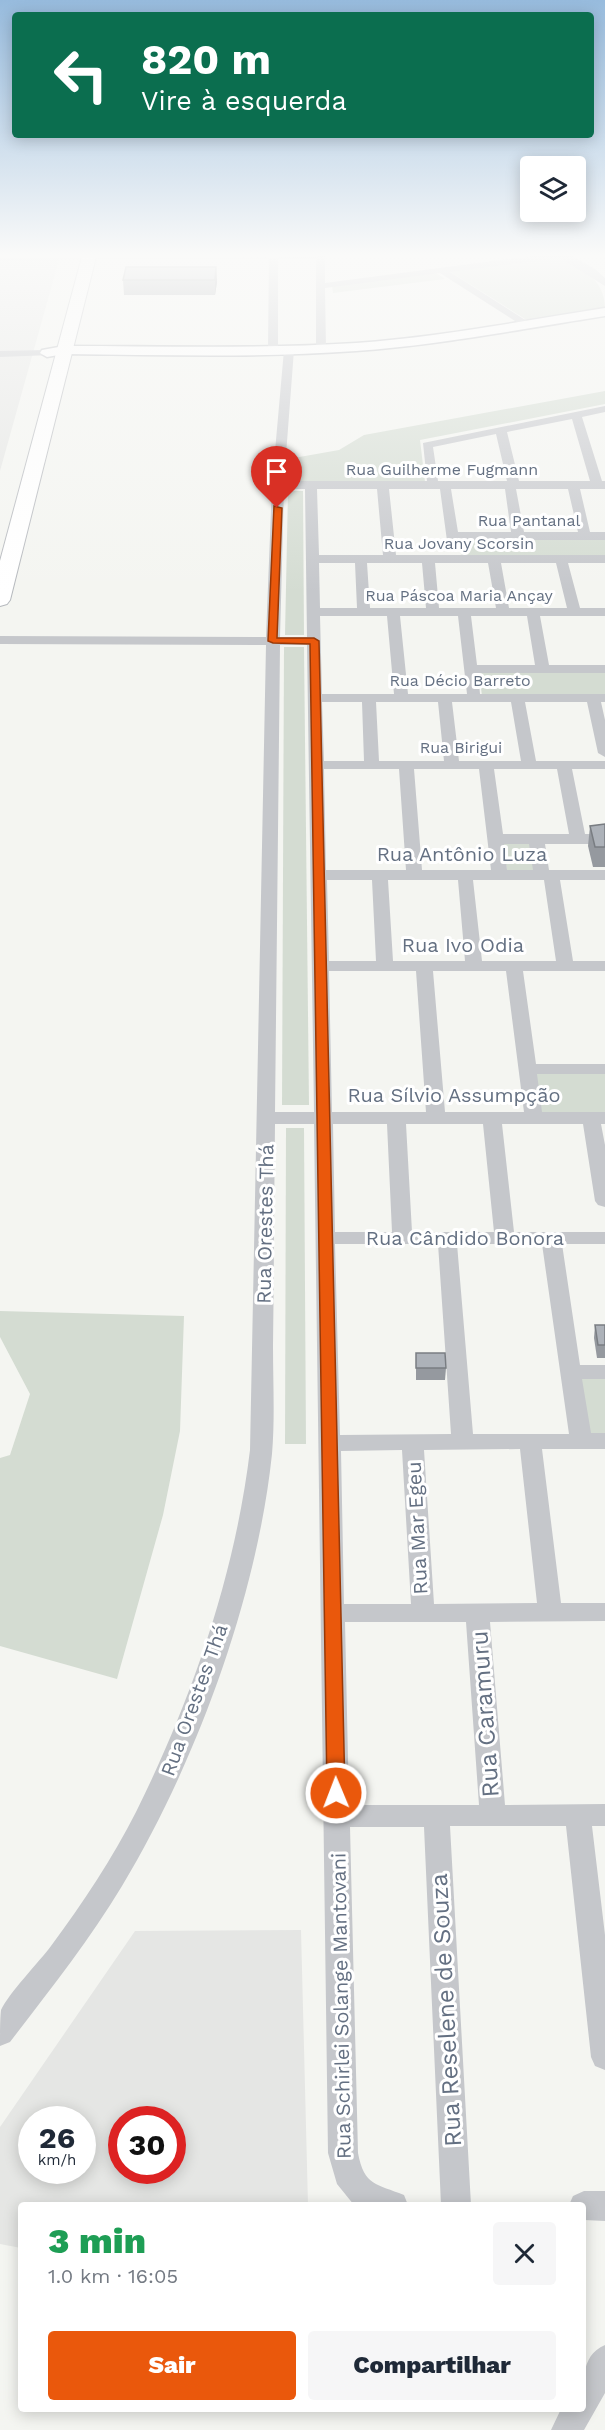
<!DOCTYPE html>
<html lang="pt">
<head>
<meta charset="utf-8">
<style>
  body { margin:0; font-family:"Work Sans",sans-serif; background:#f6f6f7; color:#1f2937; height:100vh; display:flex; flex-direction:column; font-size:22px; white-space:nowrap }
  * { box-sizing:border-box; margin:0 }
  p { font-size:20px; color:#747a83 }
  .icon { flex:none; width:33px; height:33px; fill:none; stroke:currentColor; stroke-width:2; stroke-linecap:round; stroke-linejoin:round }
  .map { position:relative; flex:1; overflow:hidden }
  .panel { position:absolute; left:18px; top:2202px; width:568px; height:210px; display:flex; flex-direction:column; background:#fff; border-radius:6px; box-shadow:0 3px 15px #0003 }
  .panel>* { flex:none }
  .top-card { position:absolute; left:12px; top:12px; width:582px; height:126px; border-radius:6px; box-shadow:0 3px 15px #0003; background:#0b6e4f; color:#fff; overflow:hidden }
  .fabs { position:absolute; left:520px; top:156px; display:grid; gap:12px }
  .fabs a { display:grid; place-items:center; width:66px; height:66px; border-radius:6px; background:#fff; box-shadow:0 3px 15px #0003; font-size:30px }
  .speed { position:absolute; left:18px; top:2106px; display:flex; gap:12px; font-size:30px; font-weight:700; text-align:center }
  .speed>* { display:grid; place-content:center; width:78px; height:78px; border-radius:50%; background:#fff; box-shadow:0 3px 15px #0003; line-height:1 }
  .speed small { font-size:15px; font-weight:400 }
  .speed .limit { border:9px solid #d22; background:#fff; color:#111 }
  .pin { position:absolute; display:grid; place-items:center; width:51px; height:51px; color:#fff; margin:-62px -26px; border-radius:50% 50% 50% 0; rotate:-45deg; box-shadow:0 0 6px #0007 }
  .pin .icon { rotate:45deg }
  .me { position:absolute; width:66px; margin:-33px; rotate:359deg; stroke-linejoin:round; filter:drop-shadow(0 0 4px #0008) }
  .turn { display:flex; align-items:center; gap:21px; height:126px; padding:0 30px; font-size:27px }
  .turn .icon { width:78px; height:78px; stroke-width:2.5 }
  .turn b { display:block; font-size:42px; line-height:51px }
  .round { display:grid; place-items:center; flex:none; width:63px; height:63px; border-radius:6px; background:#f6f6f7 }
  .headline { display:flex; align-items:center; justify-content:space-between; height:102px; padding:0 30px }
  h1 { font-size:36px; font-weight:800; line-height:45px; color:#1e9e55 }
  .action { display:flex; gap:12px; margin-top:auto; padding:12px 30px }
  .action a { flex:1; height:69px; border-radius:6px; background:#ea580c; color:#fff; font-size:24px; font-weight:800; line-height:69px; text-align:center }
  .action a+a { background:#f6f6f7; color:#1f2937 }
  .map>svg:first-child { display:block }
  .built { fill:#e5e6e4; fill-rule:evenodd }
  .green { fill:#d4dcd2 }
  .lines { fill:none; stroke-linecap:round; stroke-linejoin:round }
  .secondary-casing { stroke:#b7babf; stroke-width:3 }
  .primary-casing { stroke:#b5b8bd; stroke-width:2 }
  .street { fill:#c5c7cb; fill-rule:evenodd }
  .secondary { fill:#fff; fill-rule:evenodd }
  .primary { fill:#fff; fill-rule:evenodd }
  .wall { fill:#95999f }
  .shaded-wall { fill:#797d82 }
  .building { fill:#adb2b9; stroke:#797d82; stroke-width:1.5 }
  .route { fill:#ea580c; stroke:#983908; stroke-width:1.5 }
  .labels { text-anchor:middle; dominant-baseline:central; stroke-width:6; stroke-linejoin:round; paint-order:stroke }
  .far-street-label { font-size:16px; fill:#647082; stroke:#fff }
  .street-label { font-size:20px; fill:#647082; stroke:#fff }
  .near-street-label { font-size:24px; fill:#647082; stroke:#fff }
</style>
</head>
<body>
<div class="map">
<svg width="605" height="2430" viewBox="0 0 605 2430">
  <rect width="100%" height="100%" fill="#f4f5f1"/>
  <!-- built -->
  <g class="built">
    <path d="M0,256H60L0,471Z"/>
    <path d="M301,1930L308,2205H21V2248L0,2244V2127L135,1931ZM32,2120H82V2170H32ZM122,2120H172V2170H122Z"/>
  </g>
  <!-- green -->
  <g class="green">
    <path d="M562,256C584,270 605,280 605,309L531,320L525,319L449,271Z"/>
    <path d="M436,273L445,279L333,293L332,286Z"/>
    <path d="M605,391V404L420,440L425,482H288V459L339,450L364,435Z"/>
    <path d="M288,491H303L304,635H285Z"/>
    <path d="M605,538V557H462L459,539Z"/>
    <path d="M284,647H304L309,1105H282Z"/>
    <path d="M479,671H605V697L482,696Z"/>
    <path d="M503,842H530L535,872H507Z"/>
    <path d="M535,1071L605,1072V1114H540Z"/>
    <path d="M286,1128H304L306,1444H285Z"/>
    <path d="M0,1311L184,1316L180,1431L163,1515L117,1679L0,1646V1458L10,1455L30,1394L0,1337Z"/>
    <path d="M579,1379H605V1436H586Z"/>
  </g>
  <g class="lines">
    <!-- secondary casing -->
    <g class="secondary-casing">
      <g id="secondary">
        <path d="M0,253H323L317,257L0,258Z"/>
        <path d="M605,308V316C522,329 440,345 356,351C259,358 161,355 64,354L47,357L40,353L42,350L64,346C161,346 259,349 356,343C440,337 522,321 605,308Z"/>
      </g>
    </g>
    <!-- primary casing -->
    <g class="primary-casing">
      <path id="primary" d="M83,253H97L10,600L7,604L0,606V561Z"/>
    </g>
    <!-- street -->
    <g class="street">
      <path d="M269,253L278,254V350L273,353L268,350Z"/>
      <path d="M316,253H325V283L555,253H578L572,256L595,269L605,278V286L560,258L450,272L530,323L531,325L526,328L440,273L325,288L326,349L321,352L316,349Z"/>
      <path d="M289,347L294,350L284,481H427L423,443L605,406V412L582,417L602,481H605V489H580L590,532H605V540H459L460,548L454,552L448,548L440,489H389L396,555H605V563H568L580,608H605V616H540L549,665H605V673H478L480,694H605V702H601L605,720V757L598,753L587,702H525L536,761H605V769H572L585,834H605V844H545L549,870H605V880H560L573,961H605V971H523L536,1064H605V1074H537L542,1112H605V1124H601L605,1145V1207L598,1205L595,1201L583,1124H502L514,1232H605V1244H562L580,1365H605V1379H582L591,1433H605V1449H542L561,1603H605V1621L490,1622L505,1805L605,1804V1826H592L605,1935V2070L595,2066L591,2057L566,1826H450L471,2205H441L424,1827H350L358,2153C364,2186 377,2184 404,2195L408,2205H354L337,2184L328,2153L314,1124H275C274,1198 274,1272 273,1346C273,1382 275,1419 272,1454C257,1597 196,1763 122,1886C89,1941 49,1991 10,2042L0,2046C0,2036 0,2019 1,2010C9,1993 39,1962 51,1946C83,1903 112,1859 136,1812C192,1699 235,1575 250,1450L266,645L0,644V636L266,637L272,485L284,350ZM572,419L590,481H519L507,432ZM496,434L507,481H438L433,447ZM284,489H305L307,637H280ZM317,489H377L383,555H319ZM451,489H505L511,532H458ZM516,489H568L578,532H524ZM319,563H355L357,608H320ZM367,563H422L426,608H370ZM435,563H488L496,608H439ZM501,563H556L567,608H509ZM320,616H387L394,694H322ZM400,616H458L467,694H408ZM471,616H527L535,665H477ZM280,645H307L314,1112H275ZM322,702H362L364,761H324ZM376,702H438L444,761H379ZM452,702H511L521,761H459ZM324,769H399L406,870H326ZM414,769H479L491,870H422ZM494,769H557L569,834H503ZM504,844H529L533,870H507ZM327,880H372L376,961H329ZM388,880H458L465,961H393ZM473,880H544L556,961H482ZM329,971H416L426,1112H332ZM433,971H506L524,1112H445ZM333,1124H387L392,1232H335ZM406,1124H483L494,1232H412ZM335,1244H438L451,1434L340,1435ZM457,1244H542L569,1434H473ZM520,1449L537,1603L434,1604L424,1450ZM402,1450L411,1604H344L341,1451ZM345,1622H466L479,1805H349Z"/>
      <path d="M47,350L51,351V355L0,357V351Z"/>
      <path d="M584,2191H605V2221L584,2220V2205H569L573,2196Z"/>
      <path d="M605,2345V2393L584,2430H551L561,2409H584C584,2385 579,2356 605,2345Z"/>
    </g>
    <!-- secondary -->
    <use href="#secondary" class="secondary"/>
    <!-- primary -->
    <use href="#primary" class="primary"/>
  </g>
  <!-- wall -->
  <g class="wall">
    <path d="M216,267L217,282L215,295H124L123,280Z"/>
    <path d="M605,824V867H593L588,846L590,826Z"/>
    <path d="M595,1325H605V1358H597L594,1338Z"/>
    <path d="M416,1353L446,1368L445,1380H416Z"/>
  </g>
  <!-- shaded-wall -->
  <path class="shaded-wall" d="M216,267L217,282L215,295V280Z"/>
  <!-- building -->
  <g class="building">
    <path d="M126,267H216L215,280H123Z"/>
    <path d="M605,824V847H595L590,826Z"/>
    <path d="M595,1325H605V1345H598Z"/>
    <path d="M416,1353H445L446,1368H416Z"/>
  </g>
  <!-- sky -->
  <linearGradient id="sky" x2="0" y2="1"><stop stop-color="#97bbdd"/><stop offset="0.43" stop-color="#fafaf9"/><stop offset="1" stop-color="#fafaf9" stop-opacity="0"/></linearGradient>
  <rect width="605" height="593" fill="url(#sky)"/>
  <!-- route -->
  <path class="route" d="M274,506L282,508L277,638H314L319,641L345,1793L342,1798L336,1801L330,1798L327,1793L310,644L273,643L268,641Z"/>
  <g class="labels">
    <!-- far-street labels -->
    <g class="far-street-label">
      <text x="442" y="469">Rua Guilherme Fugmann</text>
      <text x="529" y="520">Rua Pantanal</text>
      <text x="459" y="543">Rua Jovany Scorsin</text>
      <text x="459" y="595">Rua Páscoa Maria Ançay</text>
      <text x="460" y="680">Rua Décio Barreto</text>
      <text x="461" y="747">Rua Birigui</text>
    </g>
    <!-- street labels -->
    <g class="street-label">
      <text x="462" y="854">Rua Antônio Luza</text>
      <text x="463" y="945">Rua Ivo Odia</text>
      <text x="454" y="1095">Rua Sílvio Assumpção</text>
      <text transform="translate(265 1224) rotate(-89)">Rua Orestes Thá</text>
      <text x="465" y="1238">Rua Cândido Bonora</text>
      <text transform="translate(417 1528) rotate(-93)">Rua Mar Egeu</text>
      <text transform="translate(194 1700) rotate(-70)">Rua Orestes Thá</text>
      <text transform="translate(341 2006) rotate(-91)">Rua Schirlei Solange Mantovani</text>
    </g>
    <!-- near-street labels -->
    <g class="near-street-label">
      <text transform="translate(485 1714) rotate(-94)">Rua Caramuru</text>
      <text transform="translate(446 2010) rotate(-93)">Rua Reselene de Souza</text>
    </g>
  </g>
</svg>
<div class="fabs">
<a><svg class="icon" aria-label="layers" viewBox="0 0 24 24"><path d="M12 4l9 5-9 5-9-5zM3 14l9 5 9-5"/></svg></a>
</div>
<div class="speed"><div>26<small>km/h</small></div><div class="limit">30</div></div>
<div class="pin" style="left:277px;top:508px;background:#d93025"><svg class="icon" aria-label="arrive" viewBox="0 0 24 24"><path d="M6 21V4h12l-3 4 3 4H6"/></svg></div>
<svg class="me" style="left:336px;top:1793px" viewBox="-20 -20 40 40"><circle r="17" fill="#ea580c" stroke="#fff" stroke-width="3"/><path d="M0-11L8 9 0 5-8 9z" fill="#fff"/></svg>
<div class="top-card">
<div class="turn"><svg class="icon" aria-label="left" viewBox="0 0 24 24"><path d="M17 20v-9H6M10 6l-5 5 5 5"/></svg><div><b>820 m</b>Vire à esquerda</div></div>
</div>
<section class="panel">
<div class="headline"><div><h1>3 min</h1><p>1.0 km · 16:05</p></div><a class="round"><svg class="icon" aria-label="close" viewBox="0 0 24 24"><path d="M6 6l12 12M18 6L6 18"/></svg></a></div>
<div class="action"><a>Sair</a><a>Compartilhar</a></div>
</section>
</div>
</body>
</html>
